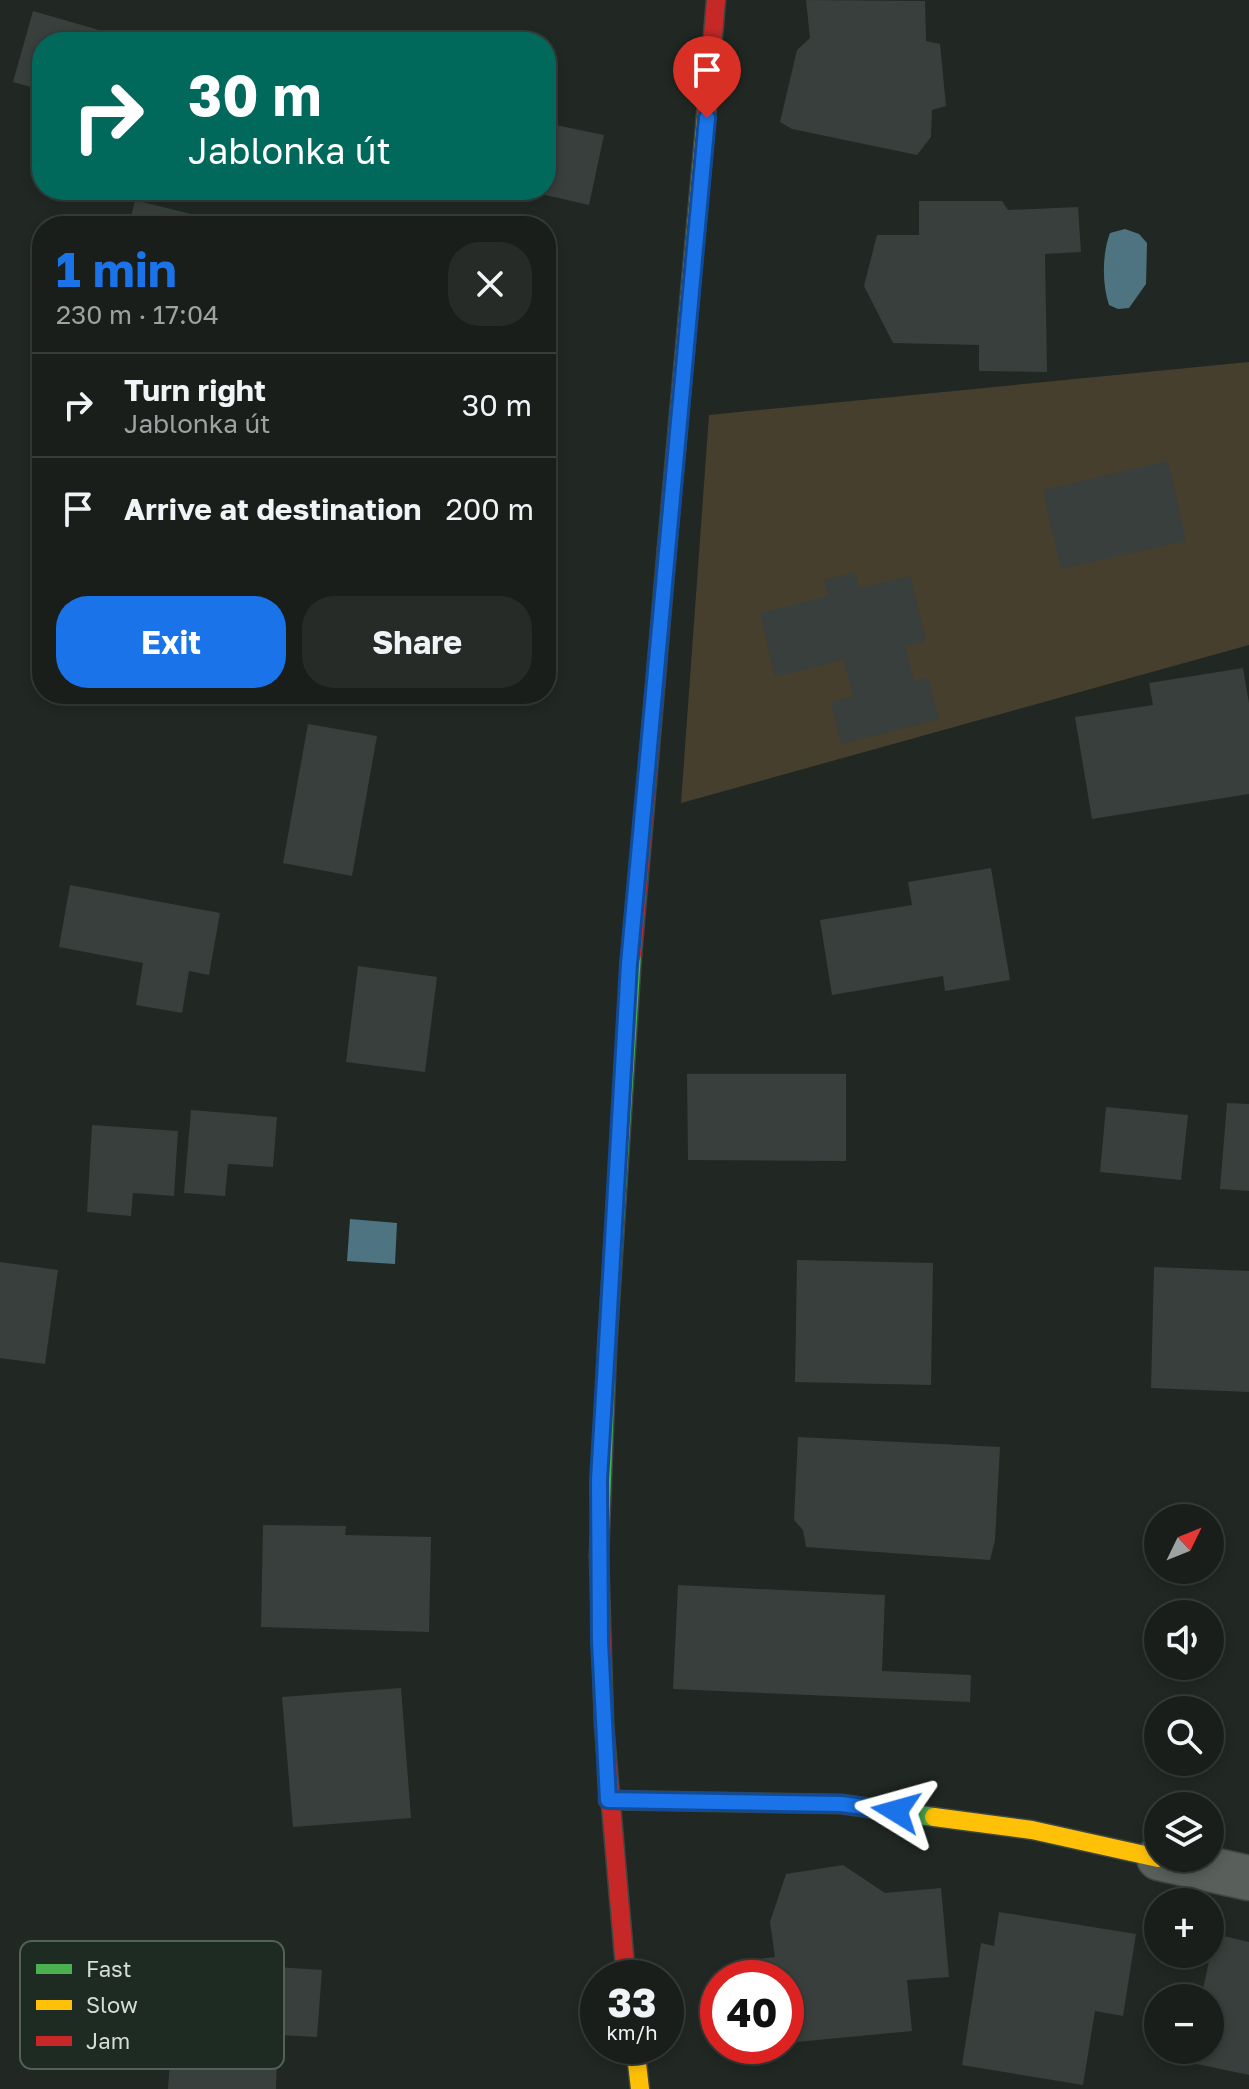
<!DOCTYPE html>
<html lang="en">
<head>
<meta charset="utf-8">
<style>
  body { margin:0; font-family:"Golos Text",sans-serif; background:#262b27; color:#f1f3f6; height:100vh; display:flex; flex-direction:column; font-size:30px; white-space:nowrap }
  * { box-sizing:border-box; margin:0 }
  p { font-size:26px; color:#9fa2a2 }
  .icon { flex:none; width:44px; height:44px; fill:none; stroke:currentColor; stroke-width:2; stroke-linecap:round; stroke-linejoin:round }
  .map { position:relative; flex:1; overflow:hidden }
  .drawer { position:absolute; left:32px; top:216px; width:524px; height:488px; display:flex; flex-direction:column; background:#191e1a; border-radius:32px; box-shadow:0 4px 12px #0003,0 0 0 2px #373c39 }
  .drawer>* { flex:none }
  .guide { position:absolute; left:32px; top:32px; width:524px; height:168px; border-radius:32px; box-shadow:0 4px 12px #0003,0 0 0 2px #373c39; background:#00695c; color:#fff; overflow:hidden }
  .needle { width:52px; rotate:47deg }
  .tools { position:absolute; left:1144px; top:1504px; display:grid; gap:16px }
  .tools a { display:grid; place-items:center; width:80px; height:80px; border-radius:50%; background:#191e1a; box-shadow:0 4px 12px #0003,0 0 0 2px #373c39; font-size:40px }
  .speed { position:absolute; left:580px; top:1960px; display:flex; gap:16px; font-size:40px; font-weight:700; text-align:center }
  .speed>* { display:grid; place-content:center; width:104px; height:104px; border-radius:50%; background:#191e1a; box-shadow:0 4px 12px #0003,0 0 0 2px #373c39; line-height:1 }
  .speed small { font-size:20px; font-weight:400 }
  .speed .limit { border:12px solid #d22; background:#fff; color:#111 }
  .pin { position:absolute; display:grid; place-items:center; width:68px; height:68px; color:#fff; margin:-82px -34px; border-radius:50% 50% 50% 0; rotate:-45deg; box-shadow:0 0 8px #0007 }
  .pin .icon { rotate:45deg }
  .me { position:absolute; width:88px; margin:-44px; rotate:278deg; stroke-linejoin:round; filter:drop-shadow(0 0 6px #0008) }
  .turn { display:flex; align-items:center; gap:28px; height:168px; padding:0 24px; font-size:36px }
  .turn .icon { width:104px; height:104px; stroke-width:2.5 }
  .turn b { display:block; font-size:56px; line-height:68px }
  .round { display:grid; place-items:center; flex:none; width:84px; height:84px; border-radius:32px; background:#262b27 }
  .summary { display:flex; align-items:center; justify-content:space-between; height:136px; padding:0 24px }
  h1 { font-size:48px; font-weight:700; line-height:60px; color:#1a73e8 }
  .primary-button { display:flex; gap:16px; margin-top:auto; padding:16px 24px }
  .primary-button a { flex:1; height:92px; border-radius:32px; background:#1a73e8; color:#fff; font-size:32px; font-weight:700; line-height:92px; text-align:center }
  .primary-button a+a { background:#262b27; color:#f1f3f6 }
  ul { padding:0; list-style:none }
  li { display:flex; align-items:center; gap:24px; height:104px; padding:0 24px; border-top:2px solid #373c39 }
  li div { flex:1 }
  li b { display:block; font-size:30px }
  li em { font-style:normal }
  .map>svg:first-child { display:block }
  .green { fill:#463f2d }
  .water { fill:#4d7480 }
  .building { fill:#383f3c }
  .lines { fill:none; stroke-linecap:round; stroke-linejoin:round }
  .street-casing { stroke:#3f4540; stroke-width:47 }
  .fast-casing { stroke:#3f4540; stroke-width:21 }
  .slow-casing { stroke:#3f4540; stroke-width:21 }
  .jam-casing { stroke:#3f4540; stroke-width:21 }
  .street { stroke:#595f5a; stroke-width:44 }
  .fast { stroke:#4caf50; stroke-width:18 }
  .slow { stroke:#ffc107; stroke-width:18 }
  .jam { stroke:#c62828; stroke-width:18 }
  .route-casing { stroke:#114b97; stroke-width:20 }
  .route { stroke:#1a73e8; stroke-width:14 }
  .key { fill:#1e2b22; stroke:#556058; stroke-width:2 }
  .key-label { font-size:22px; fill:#d5ddd7 }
</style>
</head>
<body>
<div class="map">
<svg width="1249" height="2089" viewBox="0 0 1249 2089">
  <rect width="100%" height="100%" fill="#212823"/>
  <!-- green -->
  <path class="green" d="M1249,362V645L681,803L709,415Z"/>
  <!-- water -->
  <g class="water">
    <path d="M1125,229L1139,234L1147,243L1146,284L1129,308L1118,309L1109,305C1102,284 1102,254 1110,233Z"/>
    <path d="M350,1219L397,1223L395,1264L347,1261Z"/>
  </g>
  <!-- building -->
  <g class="building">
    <path d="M806,0L925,1L926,41L940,44L946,106L932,110L931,137L917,155L792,129L780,122L797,50L810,38Z"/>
    <path d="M33,11L99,30L95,42H42V90L13,82Z"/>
    <path d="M546,123L604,135L589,205L528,191L546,190Z"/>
    <path d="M135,200L215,220L214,226H129Z"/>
    <path d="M919,201H1002L1008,210L1078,207L1081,252L1045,254L1047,372L979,371V345L893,343L864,286L877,235H919Z"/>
    <path d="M1168,461L1186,541L1061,569L1043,490Z"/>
    <path d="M855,572L859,588L910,576L926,641L905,646L914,681L928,677L939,719L841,744L831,702L853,697L844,660L775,677L760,613L828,596L824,580Z"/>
    <path d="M1243,668L1249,703V794L1092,819L1075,717L1153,705L1149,683Z"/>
    <path d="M308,724L377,736L352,876L283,863Z"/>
    <path d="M991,868L1010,980L945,991L943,976L832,995L820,920L912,905L908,882Z"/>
    <path d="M70,885L220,913L209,975L189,971L182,1013L136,1005L143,963L59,947Z"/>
    <path d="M358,966L437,977L425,1072L346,1062Z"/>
    <path d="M687,1074H846V1161L688,1160Z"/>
    <path d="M1227,1103L1249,1104V1191L1220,1189Z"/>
    <path d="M1106,1107L1188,1115L1181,1180L1100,1172Z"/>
    <path d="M191,1110L277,1117L273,1167L228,1164L225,1196L184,1193Z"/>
    <path d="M92,1125L178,1131L174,1196L133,1193L131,1216L87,1212Z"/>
    <path d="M797,1260L933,1263L931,1385L795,1382Z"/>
    <path d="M0,1262L58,1270L45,1364L0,1358Z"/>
    <path d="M1154,1267L1249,1271V1392L1151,1388Z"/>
    <path d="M798,1437L1000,1447L995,1540L990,1560L806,1547L803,1530L794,1520Z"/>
    <path d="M263,1525L346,1526L345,1535L431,1537L429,1632L261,1627Z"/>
    <path d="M678,1585L885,1595L882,1671L971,1675L970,1702L673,1689Z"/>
    <path d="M401,1688L411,1818L293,1827L282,1697Z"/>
    <path d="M843,1865L885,1893L941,1888L949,1977L907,1980L912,2031L786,2043V1978H736L734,1962L775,1957L770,1922L786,1874Z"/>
    <path d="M999,1912L1136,1934L1123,2016L1095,2011L1083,2085L962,2065L981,1943L994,1946Z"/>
    <path d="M1215,1934L1249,1942V2075L1187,2062L1190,2050H1210V1998H1201Z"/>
    <path d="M214,1963L322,1970L317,2037L278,2035L276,2089H168L173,2017L211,2019Z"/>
  </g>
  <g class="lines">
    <!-- street casing -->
    <g class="street-casing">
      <path id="street" d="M1159,1858L1249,1878"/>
    </g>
    <!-- fast casing -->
    <g class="fast-casing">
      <g id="fast">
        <path d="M599,1556L607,1348L632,955"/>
        <path d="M608,1800L841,1804L934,1817"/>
      </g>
    </g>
    <!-- slow casing -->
    <g class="slow-casing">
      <g id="slow">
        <path d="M667,548L706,117"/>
        <path d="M934,1817L1032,1830L1158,1858"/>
        <path d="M635,2046L640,2089"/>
      </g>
    </g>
    <!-- jam casing -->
    <g class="jam-casing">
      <g id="jam">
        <path d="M706,117L716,0"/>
        <path d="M632,955L667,548"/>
        <path d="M599,1556L604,1725L626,1978"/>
      </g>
    </g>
    <!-- street -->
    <use href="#street" class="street"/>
    <!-- fast -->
    <use href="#fast" class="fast"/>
    <!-- slow -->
    <use href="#slow" class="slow"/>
    <!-- jam -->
    <use href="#jam" class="jam"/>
  </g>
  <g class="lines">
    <!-- route casing -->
    <g class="route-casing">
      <path id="route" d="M707,118L629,964L608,1328L599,1480L600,1641L608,1800L841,1804L896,1811"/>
    </g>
    <!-- route -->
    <use href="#route" class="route"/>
  </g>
  <!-- legend -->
  <rect x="20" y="1941" width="264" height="128" rx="12" class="key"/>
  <rect x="36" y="1964" width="36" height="10" fill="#4caf50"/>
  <rect x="36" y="2000" width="36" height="10" fill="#ffc107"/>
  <rect x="36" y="2036" width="36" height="10" fill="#c62828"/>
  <g class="key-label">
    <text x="86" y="1977">Fast</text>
    <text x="86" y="2013">Slow</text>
    <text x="86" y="2049">Jam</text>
  </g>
</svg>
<div class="tools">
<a><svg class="needle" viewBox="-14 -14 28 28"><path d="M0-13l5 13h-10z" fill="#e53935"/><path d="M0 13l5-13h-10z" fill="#9fa2a2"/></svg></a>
<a><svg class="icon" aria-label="sound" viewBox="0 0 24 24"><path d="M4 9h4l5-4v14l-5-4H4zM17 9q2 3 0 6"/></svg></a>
<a><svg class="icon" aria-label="search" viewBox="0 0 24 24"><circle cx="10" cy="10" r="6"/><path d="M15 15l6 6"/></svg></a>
<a><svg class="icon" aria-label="layers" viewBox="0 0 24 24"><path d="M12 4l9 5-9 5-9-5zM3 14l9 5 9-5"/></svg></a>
<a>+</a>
<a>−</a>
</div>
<div class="speed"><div>33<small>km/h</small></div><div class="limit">40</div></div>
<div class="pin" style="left:707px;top:118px;background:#d93025"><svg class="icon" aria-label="arrive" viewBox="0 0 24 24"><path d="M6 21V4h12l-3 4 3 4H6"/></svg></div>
<svg class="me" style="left:896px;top:1811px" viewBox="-20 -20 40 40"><path d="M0-17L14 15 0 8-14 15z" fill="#1a73e8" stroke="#fff" stroke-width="4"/></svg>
<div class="guide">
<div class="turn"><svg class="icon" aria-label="right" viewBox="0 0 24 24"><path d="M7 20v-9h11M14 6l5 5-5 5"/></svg><div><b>30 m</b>Jablonka út</div></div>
</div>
<section class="drawer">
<div class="summary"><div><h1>1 min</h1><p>230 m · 17:04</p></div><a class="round"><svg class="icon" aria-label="close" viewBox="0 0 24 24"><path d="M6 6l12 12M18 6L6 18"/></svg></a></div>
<ul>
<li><svg class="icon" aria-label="right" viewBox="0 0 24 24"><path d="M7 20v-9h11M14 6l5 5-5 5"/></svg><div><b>Turn right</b><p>Jablonka út</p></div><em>30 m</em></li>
<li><svg class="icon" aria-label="arrive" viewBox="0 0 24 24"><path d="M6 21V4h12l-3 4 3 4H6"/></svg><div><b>Arrive at destination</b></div><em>200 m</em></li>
</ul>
<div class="primary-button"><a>Exit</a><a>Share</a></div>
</section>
</div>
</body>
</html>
